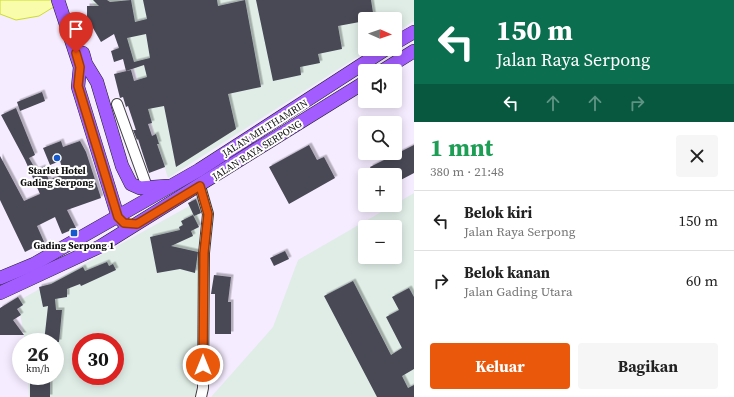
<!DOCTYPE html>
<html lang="id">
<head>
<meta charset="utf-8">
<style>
  body { margin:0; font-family:"Source Serif 4",serif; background:#f6f6f6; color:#222; height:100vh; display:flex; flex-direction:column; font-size:15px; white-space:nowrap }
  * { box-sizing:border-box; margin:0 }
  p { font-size:13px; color:#767676 }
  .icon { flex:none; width:22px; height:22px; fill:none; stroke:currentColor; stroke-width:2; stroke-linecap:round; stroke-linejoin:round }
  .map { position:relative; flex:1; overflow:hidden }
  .panel { display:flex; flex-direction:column; background:#fff; width:320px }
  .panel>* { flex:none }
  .hud { background:#0b6e4f; color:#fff; overflow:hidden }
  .needle { width:26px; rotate:92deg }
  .buttons { position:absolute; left:358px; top:12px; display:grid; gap:8px }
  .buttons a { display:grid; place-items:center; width:44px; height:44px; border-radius:4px; background:#fff; box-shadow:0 2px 10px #0003; font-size:20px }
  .speed { position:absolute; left:12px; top:333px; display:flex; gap:8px; font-size:20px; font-weight:700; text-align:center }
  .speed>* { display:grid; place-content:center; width:52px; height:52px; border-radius:50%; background:#fff; box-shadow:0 2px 10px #0003; line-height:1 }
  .speed small { font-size:10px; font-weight:400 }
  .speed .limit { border:6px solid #d22; background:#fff; color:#111 }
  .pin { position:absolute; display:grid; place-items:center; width:34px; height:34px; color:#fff; margin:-41px -17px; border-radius:50% 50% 50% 0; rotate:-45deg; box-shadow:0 0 4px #0007 }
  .pin .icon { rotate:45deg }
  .me { position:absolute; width:44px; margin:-22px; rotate:0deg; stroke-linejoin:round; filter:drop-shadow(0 0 3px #0008) }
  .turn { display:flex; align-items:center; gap:14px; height:84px; padding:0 16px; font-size:18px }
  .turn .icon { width:52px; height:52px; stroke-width:2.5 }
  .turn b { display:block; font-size:28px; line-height:34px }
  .lanes { display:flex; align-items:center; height:38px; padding:0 16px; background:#0003; justify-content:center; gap:20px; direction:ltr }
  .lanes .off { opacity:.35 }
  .round { display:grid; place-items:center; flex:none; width:42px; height:42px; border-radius:4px; background:#f6f6f6 }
  .headline { display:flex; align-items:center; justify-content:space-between; height:68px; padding:0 16px }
  h1 { font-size:24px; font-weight:700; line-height:30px; color:#1e9e55 }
  .button { display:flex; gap:8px; margin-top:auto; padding:8px 16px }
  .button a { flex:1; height:46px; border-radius:4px; background:#ea580c; color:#fff; font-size:16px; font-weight:700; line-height:46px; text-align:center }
  .button a+a { background:#f6f6f6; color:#222 }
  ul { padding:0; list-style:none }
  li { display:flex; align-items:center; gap:12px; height:60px; padding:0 16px; border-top:1px solid #e0e0e0 }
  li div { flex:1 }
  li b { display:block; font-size:15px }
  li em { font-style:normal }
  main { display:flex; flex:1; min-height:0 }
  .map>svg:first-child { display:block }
  .industrial { fill:#e0ede7; fill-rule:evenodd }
  .water { fill:#f9fdab; stroke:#cedc2a }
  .building { fill:#494857; fill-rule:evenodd; filter:url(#shadow) }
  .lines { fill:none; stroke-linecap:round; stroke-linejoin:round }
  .minor-casing { stroke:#404040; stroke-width:12 }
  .major-casing { stroke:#1e1e1e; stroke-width:14 }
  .minor { stroke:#fff; stroke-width:10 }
  .major { stroke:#a35cff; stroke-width:13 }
  .route-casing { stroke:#983908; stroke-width:10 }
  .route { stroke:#ea580c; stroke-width:7 }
  .poi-dot { fill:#1659cc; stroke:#fff; stroke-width:1.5 }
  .labels { text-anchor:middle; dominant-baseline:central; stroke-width:4; stroke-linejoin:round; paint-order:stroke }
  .street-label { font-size:10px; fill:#0d0d0d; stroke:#fff }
  .poi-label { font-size:10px; font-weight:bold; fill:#0d0d0d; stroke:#fff }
</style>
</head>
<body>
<main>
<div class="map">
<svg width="414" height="397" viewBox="0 0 414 397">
  <defs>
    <filter id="shadow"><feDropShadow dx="2.5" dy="-2.5" stdDeviation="0" flood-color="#0004"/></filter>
  </defs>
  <rect width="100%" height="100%" fill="#f5ecff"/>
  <!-- industrial -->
  <g class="industrial">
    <path d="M90,0H414V21L395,33V19H365V49H370L168,178L121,25L100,13Z"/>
    <path d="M414,193V397H211L273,327L298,260ZM365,227H395V257H365Z"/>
    <path d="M200,200L196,397H29L28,376H55V342H25L18,301ZM81,342H115V376H81Z"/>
  </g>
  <!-- water -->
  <path class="water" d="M0,0H65L39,16L16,20L0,14Z"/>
  <!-- building -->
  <g class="building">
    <path d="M93,0H107L110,2L131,0L135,22L147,19L143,0H217L218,6L245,0L261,87L228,94L236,129L176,167L164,106L148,109L152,123L148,124L152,136L156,134L159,144H157L165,167L149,173L138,139L137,140L133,130H136L128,106L126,107L123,97L120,98L114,74L131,70L134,81L147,77L144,65L126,71L123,59L114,62L111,51L119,48L114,34L101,42L89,21H87V6H99ZM146,34L150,58L134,62L127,38Z"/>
    <path d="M256,0H371L374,19H365V21L338,26L342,49L318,54L320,63L300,67L301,75L273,81Z"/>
    <path d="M42,92L45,101L20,111L17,102Z"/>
    <path d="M16,108L35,155L29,158L36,170L43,167L49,180L64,174L60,161L50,165L43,148L61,141L63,147L80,141L86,152L101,198L67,210L76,228L62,234L55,217L37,226L45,244L39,247V245L25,252L0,200V156L24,201L40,194L25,160L1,115Z"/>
    <path d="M309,145L317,160L324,157L335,178L289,204L269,167Z"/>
    <path d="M414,145V173L395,183V175H374L370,167Z"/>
    <path d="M196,199L201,213L194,216L188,203Z"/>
    <path d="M193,215L199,227L191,231L193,236L171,246L198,252L195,273L180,269L157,273L150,237L180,230L179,227L183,225L181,221Z"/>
    <path d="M285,251L289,259L274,266L270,258Z"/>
    <path d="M107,262L109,266L113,264L116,270L81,286L80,284L67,289V297L55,299L56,310H62L59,342H44L48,306L43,307L39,287L51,284L83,267L85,271Z"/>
    <path d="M214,275L231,277L228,302H231V334H215V294H211Z"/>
    <path d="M353,281L391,355L402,348L386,317L399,310L392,297L409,288L414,297V369L402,376L408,388L414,385V397H377L324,296Z"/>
    <path d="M18,297L23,305L17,309L21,315L13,320L24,335H0V308Z"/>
    <rect x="30" y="376" width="20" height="21"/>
  </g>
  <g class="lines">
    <!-- minor casing -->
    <g class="minor-casing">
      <g id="minor">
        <path d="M117,104L147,187"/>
        <path d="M200,186L208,214L204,253L203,388L201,397"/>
      </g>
    </g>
    <!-- major casing -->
    <g class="major-casing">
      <g id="major">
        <path d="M58,0L80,67L78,87L118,217L124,223"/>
        <path d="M395,43L414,32"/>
        <path d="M83,53L86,64L97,82L122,166L131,184L140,188L167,186"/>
        <path d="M382,71L414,51"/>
        <path d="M0,278L34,264L199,170L386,49"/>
        <path d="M0,293L101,246L365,82"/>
      </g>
    </g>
    <!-- minor -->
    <use href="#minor" class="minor"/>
    <!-- major -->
    <use href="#major" class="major"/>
  </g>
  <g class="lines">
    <!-- route casing -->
    <g class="route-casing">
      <path id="route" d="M76,53L80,67L78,86L118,217L124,223L137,224L200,186L208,214L204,253L203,365"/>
    </g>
    <!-- route -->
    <use href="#route" class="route"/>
  </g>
  <!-- markers -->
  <g class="poi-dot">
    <circle cx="57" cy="158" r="4"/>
    <rect x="70" y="229" width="8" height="8" rx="2"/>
  </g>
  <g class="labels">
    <!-- street labels -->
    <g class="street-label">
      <text transform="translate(265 128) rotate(-32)">JALAN MH.THAMRIN</text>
      <text transform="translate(257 150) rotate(-32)">JALAN RAYA SERPONG</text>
    </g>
    <!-- poi labels -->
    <g class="poi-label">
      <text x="57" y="170">Starlet Hotel<tspan x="57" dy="12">Gading Serpong</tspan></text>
      <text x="74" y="245">Gading Serpong 1</text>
    </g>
  </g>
</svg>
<div class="buttons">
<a><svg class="needle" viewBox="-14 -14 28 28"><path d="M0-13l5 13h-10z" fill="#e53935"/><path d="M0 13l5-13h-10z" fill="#767676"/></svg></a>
<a><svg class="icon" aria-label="sound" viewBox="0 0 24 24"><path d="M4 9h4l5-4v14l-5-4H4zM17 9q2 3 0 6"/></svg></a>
<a><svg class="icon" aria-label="search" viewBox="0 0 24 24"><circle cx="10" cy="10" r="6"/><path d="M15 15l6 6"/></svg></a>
<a>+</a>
<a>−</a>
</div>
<div class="speed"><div>26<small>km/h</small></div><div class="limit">30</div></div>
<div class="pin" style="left:76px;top:53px;background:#d93025"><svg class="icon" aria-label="arrive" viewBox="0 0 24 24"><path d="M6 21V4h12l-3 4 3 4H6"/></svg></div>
<svg class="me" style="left:203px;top:365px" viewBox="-20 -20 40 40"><circle r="17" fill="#ea580c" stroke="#fff" stroke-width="3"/><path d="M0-11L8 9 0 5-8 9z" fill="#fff"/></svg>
</div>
<section class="panel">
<div class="hud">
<div class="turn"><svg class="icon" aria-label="left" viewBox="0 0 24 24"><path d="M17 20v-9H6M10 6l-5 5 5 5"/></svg><div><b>150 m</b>Jalan Raya Serpong</div></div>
<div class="lanes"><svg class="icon" aria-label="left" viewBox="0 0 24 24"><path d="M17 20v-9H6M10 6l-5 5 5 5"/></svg><svg class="icon off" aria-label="ahead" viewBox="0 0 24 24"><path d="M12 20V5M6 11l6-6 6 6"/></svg><svg class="icon off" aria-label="ahead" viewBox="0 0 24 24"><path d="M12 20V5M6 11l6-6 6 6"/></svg><svg class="icon off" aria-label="right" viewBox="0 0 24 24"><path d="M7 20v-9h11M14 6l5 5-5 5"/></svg></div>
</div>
<div class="headline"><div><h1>1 mnt</h1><p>380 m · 21:48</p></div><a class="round"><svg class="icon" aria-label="close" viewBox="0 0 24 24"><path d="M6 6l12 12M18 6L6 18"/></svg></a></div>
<ul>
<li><svg class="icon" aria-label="left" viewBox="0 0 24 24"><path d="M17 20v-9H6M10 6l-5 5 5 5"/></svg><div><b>Belok kiri</b><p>Jalan Raya Serpong</p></div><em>150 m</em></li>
<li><svg class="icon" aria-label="right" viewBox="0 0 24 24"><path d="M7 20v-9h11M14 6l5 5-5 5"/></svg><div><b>Belok kanan</b><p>Jalan Gading Utara</p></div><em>60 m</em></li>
</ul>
<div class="button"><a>Keluar</a><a>Bagikan</a></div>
</section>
</main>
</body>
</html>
